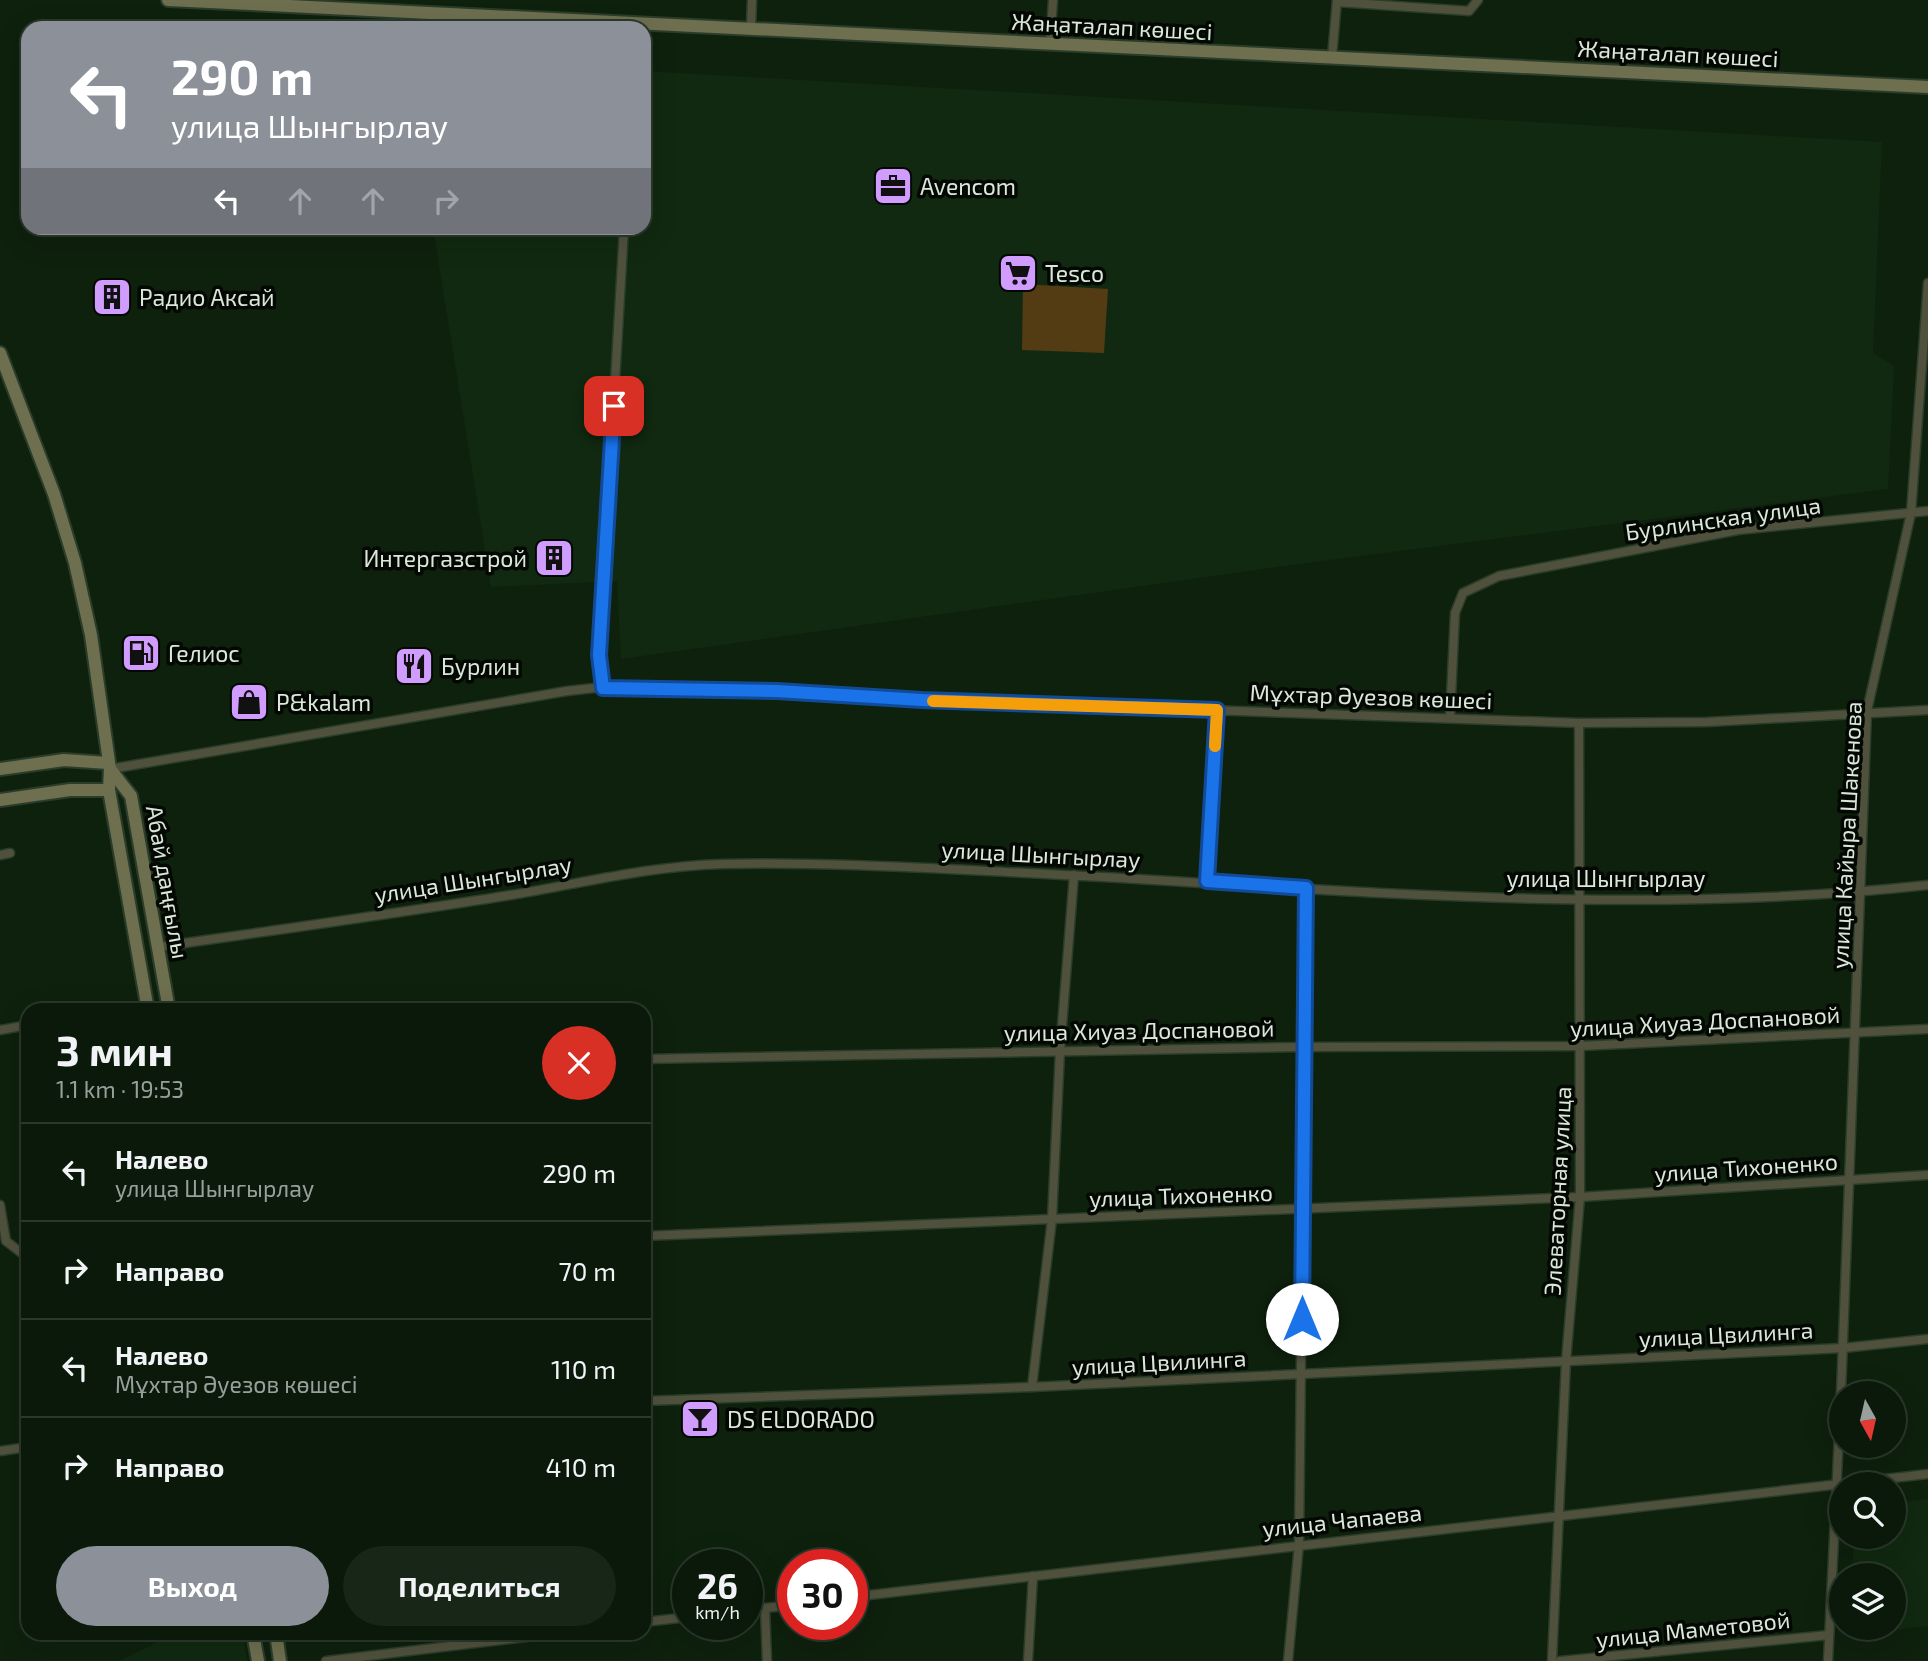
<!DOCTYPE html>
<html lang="ru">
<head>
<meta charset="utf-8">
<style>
  body { margin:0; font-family:"Exo 2",sans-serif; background:#182618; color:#f1f3f6; height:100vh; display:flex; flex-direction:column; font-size:26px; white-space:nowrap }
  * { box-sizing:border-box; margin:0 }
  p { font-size:23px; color:#99a09c }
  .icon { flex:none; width:38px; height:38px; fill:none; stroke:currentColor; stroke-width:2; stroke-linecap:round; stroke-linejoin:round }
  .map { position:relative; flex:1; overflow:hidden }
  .drawer { position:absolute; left:21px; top:1003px; width:630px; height:637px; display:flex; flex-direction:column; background:#0a190a; border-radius:21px; box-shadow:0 7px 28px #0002,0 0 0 2px #2a382b }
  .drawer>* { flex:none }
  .banner { position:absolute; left:21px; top:21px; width:630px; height:214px; border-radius:21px; box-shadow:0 7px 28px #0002,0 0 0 2px #2a382b; background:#8c9099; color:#fff; overflow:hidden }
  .needle { width:46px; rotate:172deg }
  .controls { position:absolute; left:1829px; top:1381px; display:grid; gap:14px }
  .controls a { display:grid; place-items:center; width:77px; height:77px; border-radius:50%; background:#0a190a; box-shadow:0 7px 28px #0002,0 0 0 2px #2a382b; font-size:35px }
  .speed { position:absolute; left:672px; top:1549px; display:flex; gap:14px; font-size:35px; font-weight:700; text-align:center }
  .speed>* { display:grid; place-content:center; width:91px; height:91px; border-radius:50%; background:#0a190a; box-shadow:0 7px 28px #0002,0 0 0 2px #2a382b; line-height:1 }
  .speed small { font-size:18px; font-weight:400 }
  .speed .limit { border:10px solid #d22; background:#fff; color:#111 }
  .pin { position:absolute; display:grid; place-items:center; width:60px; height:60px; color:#fff; margin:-30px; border-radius:14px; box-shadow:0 4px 10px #0006 }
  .me { position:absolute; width:77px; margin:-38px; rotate:0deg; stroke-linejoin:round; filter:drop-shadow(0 0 5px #0008) }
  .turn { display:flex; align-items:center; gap:24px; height:147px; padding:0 35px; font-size:32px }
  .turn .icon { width:91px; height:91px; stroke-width:2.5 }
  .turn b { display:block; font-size:49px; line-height:60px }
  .lanes { display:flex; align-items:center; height:66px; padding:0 35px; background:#0003; justify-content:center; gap:35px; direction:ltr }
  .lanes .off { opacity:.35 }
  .round { display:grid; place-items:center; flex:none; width:74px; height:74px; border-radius:37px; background:#182618 }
  .summary { display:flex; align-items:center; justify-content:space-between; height:119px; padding:0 35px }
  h1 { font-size:42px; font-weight:700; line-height:52px }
  .primary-button { display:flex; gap:14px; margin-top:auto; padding:14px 35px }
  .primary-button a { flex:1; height:80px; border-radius:42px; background:#8c9099; color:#fff; font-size:28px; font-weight:700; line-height:80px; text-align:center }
  .primary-button a+a { background:#182618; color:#f1f3f6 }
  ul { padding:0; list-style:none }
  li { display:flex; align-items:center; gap:21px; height:98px; padding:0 35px; border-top:2px solid #2a382b }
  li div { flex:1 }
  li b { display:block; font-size:26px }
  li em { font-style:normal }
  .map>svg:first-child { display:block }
  .built { fill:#112910 }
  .pitch { fill:#533c14 }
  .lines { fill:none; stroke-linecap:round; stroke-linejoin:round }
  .street-casing { stroke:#2b3d2a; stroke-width:11 }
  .secondary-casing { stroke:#2b3d2a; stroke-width:16 }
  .street { stroke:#50513d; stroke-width:8 }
  .secondary { stroke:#6d6f4f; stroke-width:12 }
  .route-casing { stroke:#114b97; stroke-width:18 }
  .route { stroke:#1a73e8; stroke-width:12 }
  .slow { stroke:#f59e0b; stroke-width:12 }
  .labels { text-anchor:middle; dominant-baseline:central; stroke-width:7; stroke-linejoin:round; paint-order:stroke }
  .street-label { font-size:23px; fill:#dbe7da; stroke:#030803 }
  .poi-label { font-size:23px; fill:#dbe7da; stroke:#030803; text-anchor:start }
</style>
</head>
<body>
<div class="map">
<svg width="1928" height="1661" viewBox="0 0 1928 1661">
  <rect width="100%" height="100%" fill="#0e210d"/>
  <!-- built -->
  <g class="built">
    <path d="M644,71L1882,142L1873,353L1894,366L1888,489L1306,563L621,659L617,581L491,587L433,228H644Z"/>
    <path d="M1928,1499V1626L1850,1635L1851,1628H1894V1575H1852L1854,1537L1894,1536V1503Z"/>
    <path d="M226,1633H243L247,1661H120L157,1642Z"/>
  </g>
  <!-- pitch -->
  <path class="pitch" d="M1023,284L1108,289L1104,353L1022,350Z"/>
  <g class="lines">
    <!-- street casing -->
    <g class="street-casing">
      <g id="street">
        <path d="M1337,2L1469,11L1478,0"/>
        <path d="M751,28L752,0"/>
        <path d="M1050,44L1053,0"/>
        <path d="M1332,57L1337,0"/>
        <path d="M603,687L599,655L624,228"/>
        <path d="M1450,718L1455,613L1463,593L1499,576L1738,530L1928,511"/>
        <path d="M110,769L567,691L603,687L777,691L922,700L1579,723L1707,722L1928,710"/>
        <path d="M0,855L10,853"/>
        <path d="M1207,881L1217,710"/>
        <path d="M158,947C276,930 394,914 511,895C584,883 649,866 723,864C824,862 926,868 1027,873C1326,888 1629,918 1928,885"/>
        <path d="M0,1030L28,1025"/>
        <path d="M644,1059L1302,1047L1581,1046L1928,1029"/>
        <path d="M0,1205L6,1241L28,1258"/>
        <path d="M644,1236L1580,1197L1928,1175"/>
        <path d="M1032,1387L1052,1219L1060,1051L1074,875"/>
        <path d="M1841,1393L1867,711L1911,513L1928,283"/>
        <path d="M644,1401L1032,1387L1843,1348L1928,1339"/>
        <path d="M0,1451L28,1447"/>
        <path d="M852,1597L1928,1474"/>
        <path d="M765,1608L767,1661"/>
        <path d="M747,1610L793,1605"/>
        <path d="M644,1622L688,1617"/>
        <path d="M326,1661L559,1633"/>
        <path d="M1028,1661L1033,1576"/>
        <path d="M1288,1661L1299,1544L1306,888"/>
        <path d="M1552,1661L1566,1361L1580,1197L1579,723"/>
        <path d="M1560,1661L1829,1635"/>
        <path d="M1828,1661L1841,1394"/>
      </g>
    </g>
    <!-- secondary casing -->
    <g class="secondary-casing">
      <g id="secondary">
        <path d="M168,0L1928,87"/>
        <path d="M0,353L54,494L75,563L91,635L110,769L109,790L148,1010"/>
        <path d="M0,769L64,760L108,763"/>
        <path d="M110,769L131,796L169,1010"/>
        <path d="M0,800L70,790H109"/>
        <path d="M253,1633L258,1661"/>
        <path d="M276,1633L280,1661"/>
      </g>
    </g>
    <!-- street -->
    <use href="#street" class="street"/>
    <!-- secondary -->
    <use href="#secondary" class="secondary"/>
  </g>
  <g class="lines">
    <!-- route casing -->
    <g class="route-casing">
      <path id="route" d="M614,406L599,655L603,688L777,691L922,700L1217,710L1207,881L1306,888L1302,1319"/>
    </g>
    <!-- route -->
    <use href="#route" class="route"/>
    <!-- slow -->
    <path class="slow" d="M933,701L1217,710L1215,746"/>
  </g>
  <!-- icons -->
  <defs>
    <g id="office-square" transform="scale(2.0125)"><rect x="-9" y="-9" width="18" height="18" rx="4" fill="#d09dff" stroke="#030803"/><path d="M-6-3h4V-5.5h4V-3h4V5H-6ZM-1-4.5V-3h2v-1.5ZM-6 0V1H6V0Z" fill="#111"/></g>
    <g id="supermarket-square" transform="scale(2.0125)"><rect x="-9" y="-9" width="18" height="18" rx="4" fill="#d09dff" stroke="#030803"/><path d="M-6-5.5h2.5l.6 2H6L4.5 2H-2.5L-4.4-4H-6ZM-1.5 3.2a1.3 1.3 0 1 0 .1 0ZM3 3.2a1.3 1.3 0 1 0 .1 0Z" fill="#111"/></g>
    <g id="building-square" transform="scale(2.0125)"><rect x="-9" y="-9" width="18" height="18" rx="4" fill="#d09dff" stroke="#030803"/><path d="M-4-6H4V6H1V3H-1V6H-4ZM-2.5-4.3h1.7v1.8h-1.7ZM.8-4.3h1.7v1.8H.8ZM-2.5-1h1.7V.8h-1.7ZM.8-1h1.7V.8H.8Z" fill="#111"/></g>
    <g id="fuel-square" transform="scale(2.0125)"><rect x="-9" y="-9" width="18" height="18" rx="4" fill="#d09dff" stroke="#030803"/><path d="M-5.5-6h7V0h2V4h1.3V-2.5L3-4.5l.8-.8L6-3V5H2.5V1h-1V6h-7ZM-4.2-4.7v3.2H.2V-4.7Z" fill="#111"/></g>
    <g id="restaurant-square" transform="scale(2.0125)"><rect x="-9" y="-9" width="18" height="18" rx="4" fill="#d09dff" stroke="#030803"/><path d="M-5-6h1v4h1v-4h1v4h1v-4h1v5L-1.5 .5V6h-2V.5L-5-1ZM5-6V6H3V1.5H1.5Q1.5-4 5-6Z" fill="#111"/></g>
    <g id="shop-square" transform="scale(2.0125)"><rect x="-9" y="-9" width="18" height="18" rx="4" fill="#d09dff" stroke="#030803"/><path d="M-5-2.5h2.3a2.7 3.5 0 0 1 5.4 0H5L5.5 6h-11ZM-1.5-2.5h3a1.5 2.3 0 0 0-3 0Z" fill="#111"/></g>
    <g id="bar-square" transform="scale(2.0125)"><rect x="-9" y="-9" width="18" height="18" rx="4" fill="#d09dff" stroke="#030803"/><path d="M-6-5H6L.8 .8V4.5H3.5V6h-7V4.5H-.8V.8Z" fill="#111"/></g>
  </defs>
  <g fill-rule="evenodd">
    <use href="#office-square" x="893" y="186"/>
    <use href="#supermarket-square" x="1018" y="273"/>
    <use href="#building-square" x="112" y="297"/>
    <use href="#building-square" x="554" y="558"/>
    <use href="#fuel-square" x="141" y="653"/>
    <use href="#restaurant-square" x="414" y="666"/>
    <use href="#shop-square" x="249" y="702"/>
    <use href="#bar-square" x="700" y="1419"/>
  </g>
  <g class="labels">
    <!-- street labels -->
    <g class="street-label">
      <text transform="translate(1112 26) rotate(3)">Жаңаталап көшесі</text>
      <text transform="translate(1678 53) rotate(3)">Жаңаталап көшесі</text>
      <text transform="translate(1723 518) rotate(-8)">Бурлинская улица</text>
      <text transform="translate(1371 696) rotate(2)">Мұхтар Әуезов көшесі</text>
      <text transform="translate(1846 835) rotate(-87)">улица Кайыра Шакенова</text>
      <text transform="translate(1041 854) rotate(3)">улица Шынгырлау</text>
      <text x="1606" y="878">улица Шынгырлау</text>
      <text transform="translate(473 879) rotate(-9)">улица Шынгырлау</text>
      <text transform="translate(168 882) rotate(80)">Абай даңғылы</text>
      <text transform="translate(1705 1021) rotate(-3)">улица Хиуаз Доспановой</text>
      <text transform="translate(1139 1030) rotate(-1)">улица Хиуаз Доспановой</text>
      <text transform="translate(1746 1167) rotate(-4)">улица Тихоненко</text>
      <text transform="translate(1557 1191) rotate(-87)">Элеваторная улица</text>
      <text transform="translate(1181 1195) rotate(-2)">улица Тихоненко</text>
      <text transform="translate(1726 1334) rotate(-3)">улица Цвилинга</text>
      <text transform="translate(1159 1362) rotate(-3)">улица Цвилинга</text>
      <text transform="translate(1342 1520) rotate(-6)">улица Чапаева</text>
      <text transform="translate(1693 1629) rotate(-6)">улица Маметовой</text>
    </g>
    <!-- poi labels -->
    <g class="poi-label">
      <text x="920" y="186">Avencom</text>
      <text x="1045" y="273">Tesco</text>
      <text x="139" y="297">Радио Аксай</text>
      <text x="527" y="558" text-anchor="end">Интергазстрой</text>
      <text x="168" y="653">Гелиос</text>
      <text x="441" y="666">Бурлин</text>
      <text x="276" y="702">P&amp;kalam</text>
      <text x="727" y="1419">DS ELDORADO</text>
    </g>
  </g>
</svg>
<div class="controls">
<a><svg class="needle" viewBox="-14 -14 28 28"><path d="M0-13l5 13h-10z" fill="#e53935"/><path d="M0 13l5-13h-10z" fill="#99a09c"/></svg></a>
<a><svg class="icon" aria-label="search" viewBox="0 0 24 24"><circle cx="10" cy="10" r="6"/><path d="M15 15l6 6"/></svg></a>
<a><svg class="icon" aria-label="layers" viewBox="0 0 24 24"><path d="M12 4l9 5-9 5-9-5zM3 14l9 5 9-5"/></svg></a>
</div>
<div class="speed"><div>26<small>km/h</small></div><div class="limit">30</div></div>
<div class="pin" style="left:614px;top:406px;background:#d93025"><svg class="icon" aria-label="arrive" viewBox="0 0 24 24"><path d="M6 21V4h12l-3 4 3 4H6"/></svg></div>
<svg class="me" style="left:1302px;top:1319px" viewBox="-20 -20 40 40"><circle r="19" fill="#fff"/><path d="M0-13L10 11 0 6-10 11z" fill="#1a73e8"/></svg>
<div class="banner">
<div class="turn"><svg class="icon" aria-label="left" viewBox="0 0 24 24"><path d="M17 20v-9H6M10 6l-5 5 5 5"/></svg><div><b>290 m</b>улица Шынгырлау</div></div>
<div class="lanes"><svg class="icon" aria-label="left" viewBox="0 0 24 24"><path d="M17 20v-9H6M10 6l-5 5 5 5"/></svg><svg class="icon off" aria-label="ahead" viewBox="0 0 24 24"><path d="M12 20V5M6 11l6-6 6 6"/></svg><svg class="icon off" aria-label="ahead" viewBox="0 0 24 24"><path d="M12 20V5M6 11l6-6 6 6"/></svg><svg class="icon off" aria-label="right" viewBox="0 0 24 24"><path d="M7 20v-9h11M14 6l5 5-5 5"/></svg></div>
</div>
<section class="drawer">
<div class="summary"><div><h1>3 мин</h1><p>1.1 km · 19:53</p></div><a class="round" style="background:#d93025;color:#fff"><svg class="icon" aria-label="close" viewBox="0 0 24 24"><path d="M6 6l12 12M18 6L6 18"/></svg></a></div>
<ul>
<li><svg class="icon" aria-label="left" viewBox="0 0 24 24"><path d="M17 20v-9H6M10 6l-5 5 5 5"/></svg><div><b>Налево</b><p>улица Шынгырлау</p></div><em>290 m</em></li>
<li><svg class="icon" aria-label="right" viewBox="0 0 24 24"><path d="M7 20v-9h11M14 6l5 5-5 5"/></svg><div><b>Направо</b></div><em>70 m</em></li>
<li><svg class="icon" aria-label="left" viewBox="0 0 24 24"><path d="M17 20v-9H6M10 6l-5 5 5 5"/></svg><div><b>Налево</b><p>Мұхтар Әуезов көшесі</p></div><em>110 m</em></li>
<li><svg class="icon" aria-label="right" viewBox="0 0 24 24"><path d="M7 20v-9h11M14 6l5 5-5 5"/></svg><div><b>Направо</b></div><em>410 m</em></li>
</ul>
<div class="primary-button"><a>Выход</a><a>Поделиться</a></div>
</section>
</div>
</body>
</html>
